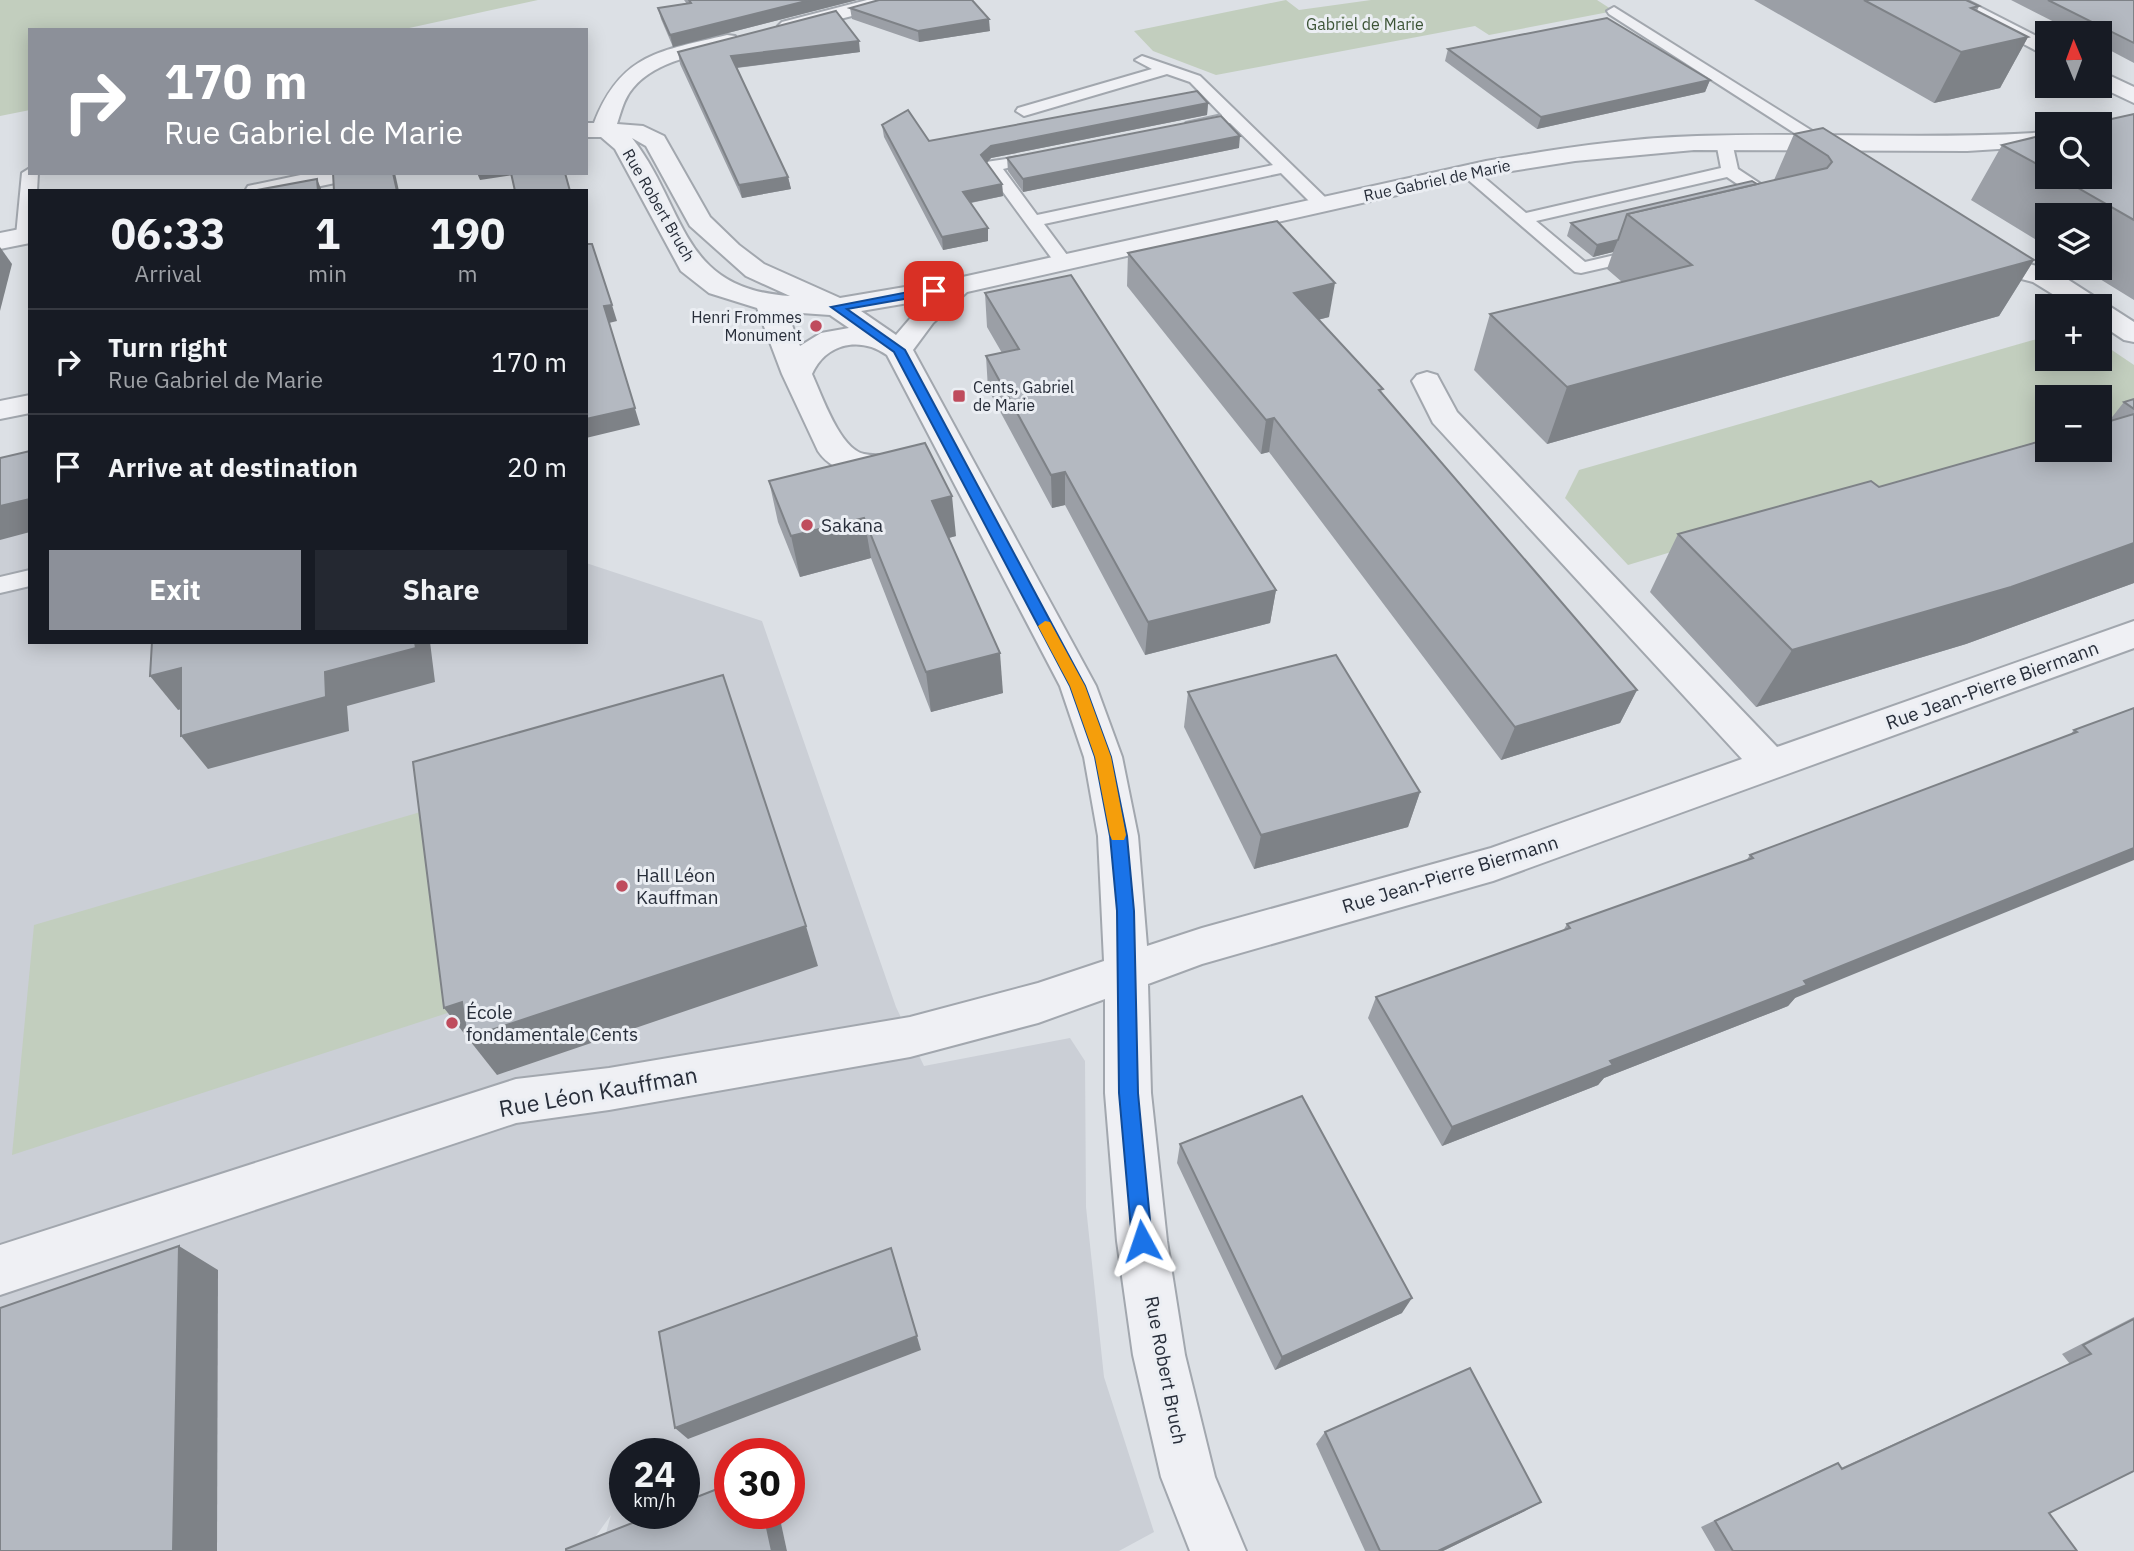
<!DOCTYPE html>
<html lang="en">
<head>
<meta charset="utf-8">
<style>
  body { margin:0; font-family:"IBM Plex Sans",sans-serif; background:#242831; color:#f1f3f6; height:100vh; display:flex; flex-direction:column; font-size:26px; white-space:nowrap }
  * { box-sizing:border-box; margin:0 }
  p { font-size:23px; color:#9ea1a6 }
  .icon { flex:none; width:38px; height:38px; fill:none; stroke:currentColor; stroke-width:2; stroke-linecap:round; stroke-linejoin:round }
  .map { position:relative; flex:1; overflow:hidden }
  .details { position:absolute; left:28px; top:189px; width:560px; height:455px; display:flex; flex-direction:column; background:#171b24; border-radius:0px; box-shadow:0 4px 18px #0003 }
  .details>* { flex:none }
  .hud { position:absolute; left:28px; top:28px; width:560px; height:147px; border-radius:0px; box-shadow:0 4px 18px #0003; background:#8c9099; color:#fff; overflow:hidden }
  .needle { width:46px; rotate:359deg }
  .buttons { position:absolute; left:2035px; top:21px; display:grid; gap:14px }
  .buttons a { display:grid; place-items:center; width:77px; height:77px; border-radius:0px; background:#171b24; box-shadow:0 4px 18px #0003; font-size:35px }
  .speed { position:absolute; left:609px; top:1438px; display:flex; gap:14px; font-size:35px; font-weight:700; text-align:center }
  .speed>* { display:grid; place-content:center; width:91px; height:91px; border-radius:50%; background:#171b24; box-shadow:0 4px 18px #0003; line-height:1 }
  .speed small { font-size:18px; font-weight:400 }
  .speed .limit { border:10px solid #d22; background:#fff; color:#111 }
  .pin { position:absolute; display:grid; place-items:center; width:60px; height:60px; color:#fff; margin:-30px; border-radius:14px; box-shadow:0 4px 10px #0006 }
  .me { position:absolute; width:77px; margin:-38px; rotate:355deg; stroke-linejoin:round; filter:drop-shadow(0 0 5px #0008) }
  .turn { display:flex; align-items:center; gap:24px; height:147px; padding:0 21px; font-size:32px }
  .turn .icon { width:91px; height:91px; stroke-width:2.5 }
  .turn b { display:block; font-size:49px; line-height:60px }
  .eta { display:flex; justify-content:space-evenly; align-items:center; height:119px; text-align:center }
  .eta b { font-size:42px; font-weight:800; line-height:49px }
  .primary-button { display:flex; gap:14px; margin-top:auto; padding:14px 21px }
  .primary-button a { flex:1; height:80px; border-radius:0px; background:#8c9099; color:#fff; font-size:28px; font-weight:800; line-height:80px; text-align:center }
  .primary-button a+a { background:#242831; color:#f1f3f6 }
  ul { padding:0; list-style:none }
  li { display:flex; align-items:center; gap:21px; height:105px; padding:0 21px; border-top:2px solid #363941 }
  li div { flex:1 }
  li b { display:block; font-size:26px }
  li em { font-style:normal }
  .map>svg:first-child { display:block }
  .built { fill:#cbcfd6; fill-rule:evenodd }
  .green { fill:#c2cebe }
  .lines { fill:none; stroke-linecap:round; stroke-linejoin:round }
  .service-casing { stroke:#a2a7ae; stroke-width:4 }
  .minor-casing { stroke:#a2a7ae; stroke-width:4 }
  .service { fill:#eff0f4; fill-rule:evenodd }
  .minor { fill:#eff0f4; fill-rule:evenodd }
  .wall { fill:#9b9fa6 }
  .shaded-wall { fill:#7e8287 }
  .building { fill:#b4b9c1; stroke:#7e8287; stroke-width:2 }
  .route { fill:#1a73e8; stroke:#114b97; stroke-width:2 }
  .slow { fill:#f59e0b }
  .poi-dot { fill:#bf4c5d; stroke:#ebeef3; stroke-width:2.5 }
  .labels { text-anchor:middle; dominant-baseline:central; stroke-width:6; stroke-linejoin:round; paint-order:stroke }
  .far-park-label { font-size:16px; fill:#3c5436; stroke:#ebeef3 }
  .far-street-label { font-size:16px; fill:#282e3a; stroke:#ebeef3 }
  .far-poi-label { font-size:16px; fill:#282e3a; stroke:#ebeef3; text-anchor:end }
  .poi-label { font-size:19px; fill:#282e3a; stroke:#ebeef3; text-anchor:start }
  .street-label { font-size:19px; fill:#282e3a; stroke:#ebeef3 }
  .near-street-label { font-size:23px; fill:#282e3a; stroke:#ebeef3 }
</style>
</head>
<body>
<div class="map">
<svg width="2134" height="1551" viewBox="0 0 2134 1551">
  <rect width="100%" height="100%" fill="#dce0e5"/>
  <!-- built -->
  <path class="built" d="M30,467V642H586V563L762,621L896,1007L924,1066L1070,1038L1085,1061L1086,1207L1104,1377L1154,1532L1119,1551H787L779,1514H789V1454H730V1511L601,1551L611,1515L585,1551H0V473ZM625,1454H684V1514H625Z"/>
  <!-- green -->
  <g class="green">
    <path d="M0,0H538L400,30H30V110L0,116Z"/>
    <path d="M1286,0L1299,10L1371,0H1597L1614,11L1489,35L1475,26L1216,75L1153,51L1134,31Z"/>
    <path d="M2044,337H2047L2048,359H2100V342L2134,365V413L2100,424V397H2048L2047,439L1628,565L1565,498L1579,470Z"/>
    <path d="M441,806L469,1006L12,1155L34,925Z"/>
  </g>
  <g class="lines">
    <!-- service casing -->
    <g class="service-casing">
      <g id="service">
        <path d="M1614,7L1825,139L1827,142L1825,145H1813L1609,14L1607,11Z"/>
        <path d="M1142,56L1200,76L1329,201L1332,205L1329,209H1317L1281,173L1044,224L1073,263L1070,267H1058L984,166L986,162L1047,153V159L1003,169L1037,215L1273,165L1230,123L1186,129V123L1222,115L1190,82L1167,74L1024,116L1016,111L1018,108L1152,69L1135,60Z"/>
        <path d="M1724,137L1732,142L1738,169L1782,198L1785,202L1782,206H1770L1727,177L1536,221L1585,262L1645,248L1654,253L1651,257L1581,273L1575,272L1459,172L1467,167L1473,168L1526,213L1721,168L1716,142Z"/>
        <path d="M30,168V173H38L37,191H30V240L25,241L16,236L22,173Z"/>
        <path d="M30,570V586L0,593V577Z"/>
      </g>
    </g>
    <!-- minor casing -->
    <g class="minor-casing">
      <g id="minor">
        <path d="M867,0H902L899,4L789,32L778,26L782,22Z"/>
        <path d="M1940,0H1966L2048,42V57Z"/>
        <path d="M727,35L735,36L738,41L735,46C701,54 656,60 633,88C624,98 621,112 617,124L643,126L664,136L710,217L739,245L764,264L840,298L958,278L1486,161C1556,149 1626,138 1697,136C1814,132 1931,140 2048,132V146L1967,151L1694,150L1575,161L1486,175L967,292L933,323L913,350L1096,686L1122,757L1138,836L1147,946L1202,928L1491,848L1742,759L1433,423L1412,381L1417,375L1427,372L1437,375L1457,412L1777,747L2134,621V648L1493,881L1202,964L1148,984L1151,1093L1167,1241L1185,1355L1215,1477L1246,1551H1190L1161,1477L1133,1355L1117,1241L1105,1093V999L1038,1023L910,1057L609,1110L516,1123L0,1295V1245L516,1079L609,1068L910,1017L1038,983L1104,961L1098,836L1084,757L1060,686L887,355C860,336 826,343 812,374C822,396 840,449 864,454C881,458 897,451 913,455L918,462L913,469C883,477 838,481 818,451L782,374L757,308L709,293L681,271L615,149L601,137H586V123H594C621,53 661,51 727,35ZM632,138L646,146L690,226L746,276L790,296C678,289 687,208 632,138ZM926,300L896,335L861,311ZM787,312L830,315L849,328L821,333L800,346Z"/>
        <path d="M2100,71L2134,87V103L2098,86Z"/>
        <path d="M310,173H362L359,178L297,191H245L248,186Z"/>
        <path d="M30,227V243L0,249V233Z"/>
        <path d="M1996,256L2053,270L2134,322V342L2124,340L2100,324V306H2072L2033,282L1987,270L1983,264L1987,258Z"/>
        <path d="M30,395V413L0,419V401Z"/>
      </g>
    </g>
    <!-- service -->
    <use href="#service" class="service"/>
    <!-- minor -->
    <use href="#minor" class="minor"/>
  </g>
  <!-- wall -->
  <g class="wall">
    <path d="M684,0H857L673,47L661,19L658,8L687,4Z"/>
    <path d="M1754,0H1966L1979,6L1977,11L2028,37L2000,88L1934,103Z"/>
    <path d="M2011,0H2134V63L2100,45V33H2076Z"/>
    <path d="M850,8L990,31L919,42L852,19Z"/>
    <path d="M1448,49L1710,80L1705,92L1537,129L1445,61Z"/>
    <path d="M678,52H860L737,68L788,177L791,189L742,198L680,64Z"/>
    <path d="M1208,103L1207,115L991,158L987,163L1002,184L1003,196L971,203L988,228V241L943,250L884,137L882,125L929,141Z"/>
    <path d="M2134,114V300L2082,268H2100V215H2048V247L1971,200L2002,145L2048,134V177H2100Z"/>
    <path d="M1794,134L2034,260L1999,316L1547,444L1474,370L1490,314L1622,282L1607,269L1613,252L1593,257L1567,236L1571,223L1774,180Z"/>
    <path d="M1239,148L1023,192L1008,171L1007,158Z"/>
    <path d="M1128,253L1329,317L1318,320L1637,690L1620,723L1501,760L1269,452L1261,454L1127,286Z"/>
    <path d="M985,293L1276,590L1270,623L1145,655L1065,505L1052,508L988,389L986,356L1002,353L987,327Z"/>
    <path d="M2134,399V583L1966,644L1756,707L1650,592L1678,534L1879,487L2109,421L2124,402Z"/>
    <path d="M769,481L956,536L949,538L1003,693L931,712L871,558L800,577L778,522Z"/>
    <path d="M1188,692L1420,792L1408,827L1254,869L1184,727Z"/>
    <path d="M2134,708L1795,998L1788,1006L1604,1078L1598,1085L1442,1146L1368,1018L1376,997L1563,931L1567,924L1746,861L1750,855L2070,735L2074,730Z"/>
    <path d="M1180,1144L1402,1313L1275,1370L1177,1163Z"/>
    <path d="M2134,1317V1471L2049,1513L2077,1551H1715L1701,1527L1821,1470L1838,1463L1841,1468L2070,1364L2062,1354Z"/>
    <path d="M1325,1432L1525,1511L1443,1551H1365L1316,1444Z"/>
  </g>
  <!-- shaded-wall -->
  <g class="shaded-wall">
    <path d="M810,0H857L673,47L670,35Z"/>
    <path d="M989,19L990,31L919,42L918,31Z"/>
    <path d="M2028,37L2000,88L1934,103L1961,52Z"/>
    <path d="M859,41L860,52L734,68L731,56Z"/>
    <path d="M1710,80L1705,92L1537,129L1541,117Z"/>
    <path d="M1208,103L1207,115L991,158L982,168L981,155L991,146Z"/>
    <path d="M1240,136L1239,148L1023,192V179Z"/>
    <path d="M393,173H395L399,191H397Z"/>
    <path d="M477,173H512L513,175L480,180Z"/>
    <path d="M788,177L791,189L742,198L739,185Z"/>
    <path d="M317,179L322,191H318Z"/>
    <path d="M1002,184L1003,196L964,204L963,192Z"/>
    <path d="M988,228V241L943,250L942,237Z"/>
    <path d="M1618,240L1613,252L1593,257L1597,245Z"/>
    <path d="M0,247L12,264L0,311Z"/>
    <path d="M2034,260L1999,316L1547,444L1567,387Z"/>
    <path d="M1335,283L1329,317L1289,327L1294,293Z"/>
    <path d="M612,305L617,321L609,323L640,425L586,438V419L604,306Z"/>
    <path d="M1274,418L1269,452L1261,454L1266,420Z"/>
    <path d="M1065,472V505L1052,508L1051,475Z"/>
    <path d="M952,496L956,536L936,541L932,501Z"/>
    <path d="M30,499V532L0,540V506Z"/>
    <path d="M864,518L871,558L800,577L791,536Z"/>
    <path d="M2134,543V583L1966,644L1756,707L1792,650Z"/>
    <path d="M1276,590L1270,623L1145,655L1148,622Z"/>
    <path d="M415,642H430L435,682L347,706L349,731L208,769L181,736L325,672Z"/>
    <path d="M1000,653L1003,693L931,712L926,672Z"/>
    <path d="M181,668L208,702L178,710L150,676Z"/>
    <path d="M1637,690L1620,723L1501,760L1515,727Z"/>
    <path d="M1420,792L1408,827L1254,869L1261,835Z"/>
    <path d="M2134,848V860L1795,998L1788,1006L1604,1078L1598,1085L1442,1146L1452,1127L1804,981Z"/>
    <path d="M806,926L818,966L497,1075L444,1008L462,1002Z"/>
    <path d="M179,1246L218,1270L217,1551H173Z"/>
    <path d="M891,1248L921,1350L688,1439L675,1428Z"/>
    <path d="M1412,1298L1402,1313L1275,1370L1282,1357Z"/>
    <path d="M1541,1502L1525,1511L1443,1551H1438Z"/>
    <path d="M764,1514H779L787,1551H772Z"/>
  </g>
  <!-- building -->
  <g class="building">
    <path d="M689,0H810L670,35L658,8L691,3Z"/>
    <path d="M879,0H972L989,19L918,31L850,8Z"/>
    <path d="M1864,0H1966L1979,6L1971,8L2028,37L1961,52Z"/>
    <path d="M2048,0H2134V43Z"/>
    <path d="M836,11L859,41L731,56L788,177L739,185L678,52Z"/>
    <path d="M1607,18L1710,80L1541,117L1448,49Z"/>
    <path d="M1197,91L1208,103L991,146L981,155L1002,184L963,192L988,228L942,237L882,125L908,110L929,141Z"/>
    <path d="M2134,114V220L2059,177H2100V124H2089Z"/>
    <path d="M1221,116L1240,136L1023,179L1007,158Z"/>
    <path d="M1823,128L2034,260L1567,387L1490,314L1692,265L1627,214L1827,168L1832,162L1828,156L1794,134Z"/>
    <path d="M2048,134V170L2002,145Z"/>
    <path d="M333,173H393L397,191H334Z"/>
    <path d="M511,173H565L570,191H515Z"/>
    <path d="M317,179L318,191H252Z"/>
    <path d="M1752,181L1757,184L1627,214L1618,240L1597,245L1571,223Z"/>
    <path d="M1277,221L1335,283L1294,293L1383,389L1379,390L1637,690L1515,727L1274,418L1266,420L1128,253Z"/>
    <path d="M586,244H592L612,305L604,306L635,408L586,419Z"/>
    <path d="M1071,275L1276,590L1148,622L1065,472L1051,475L986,356L1019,349L985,293Z"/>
    <path d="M2134,399V409L2124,402Z"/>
    <path d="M2134,414V543L2011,587L1792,650L1678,534L1871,481L1879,487L2048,439V450H2100V424Z"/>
    <path d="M925,443L952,496L932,501L1000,653L926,672L864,518L791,536L769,481Z"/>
    <path d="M30,451V499L0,506V458Z"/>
    <path d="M152,642H415L416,648L325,672L326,697L181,736V668L150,676Z"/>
    <path d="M1336,655L1420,792L1261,835L1188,692Z"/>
    <path d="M723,675L806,926L467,1038L462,1002L444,1008L413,762Z"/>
    <path d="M2134,708V848L1804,981L1807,985L1610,1061L1613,1065L1452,1127L1376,997L1570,928L1567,924L1753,858L1750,855L2077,732L2074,730Z"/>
    <path d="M1302,1096L1412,1298L1282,1357L1180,1144Z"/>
    <path d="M179,1246L173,1551H0V1308Z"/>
    <path d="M891,1248L917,1336L675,1428L659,1332Z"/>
    <path d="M2134,1319V1471L2049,1513L2077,1551H1733L1715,1521L1838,1463L1842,1469L2091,1354L2083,1345Z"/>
    <path d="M1470,1368L1541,1502L1438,1551H1380L1325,1432Z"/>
    <path d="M730,1484V1514H764L772,1551H566V1549L655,1514H684V1502Z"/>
  </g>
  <!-- route -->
  <path class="route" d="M934,287L939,291L938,293L847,309L905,350L1085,686L1111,757L1127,836L1134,911L1138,1093L1152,1241L1149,1248L1142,1251L1135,1248L1132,1241L1119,1093L1117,911L1110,836L1095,757L1070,686L894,352L831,307Z"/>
  <!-- slow -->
  <path class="slow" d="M1045,621L1050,622L1085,686L1111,757L1126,835L1124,840H1112L1110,835L1095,757L1070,686L1038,626Z"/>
  <!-- markers -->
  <g class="poi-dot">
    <circle cx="816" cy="326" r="7"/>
    <rect x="952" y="389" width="14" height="14" rx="3.5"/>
    <circle cx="807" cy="525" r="7"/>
    <circle cx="622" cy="886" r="7"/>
    <circle cx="452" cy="1023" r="7"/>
  </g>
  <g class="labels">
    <!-- far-park labels -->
    <g class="far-park-label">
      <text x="1365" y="24">Gabriel de Marie</text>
    </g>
    <!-- far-street labels -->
    <g class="far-street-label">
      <text transform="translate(1437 180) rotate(-12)">Rue Gabriel de Marie</text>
      <text transform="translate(659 205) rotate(60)">Rue Robert Bruch</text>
    </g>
    <!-- far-poi labels -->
    <g class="far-poi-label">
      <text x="802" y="317">Henri Frommes<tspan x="802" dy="18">Monument</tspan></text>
      <text x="973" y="387" text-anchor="start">Cents, Gabriel<tspan x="973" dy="18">de Marie</tspan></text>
    </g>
    <!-- poi labels -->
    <g class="poi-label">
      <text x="821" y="525">Sakana</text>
      <text x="636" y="875">Hall Léon<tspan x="636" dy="22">Kauffman</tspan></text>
      <text x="466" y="1012">École<tspan x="466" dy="22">fondamentale Cents</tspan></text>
    </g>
    <!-- street labels -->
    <g class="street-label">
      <text transform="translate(1992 685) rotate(-20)">Rue Jean-Pierre Biermann</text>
      <text transform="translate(1450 874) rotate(-17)">Rue Jean-Pierre Biermann</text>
      <text transform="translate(1166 1370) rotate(79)">Rue Robert Bruch</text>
    </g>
    <!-- near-street labels -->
    <g class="near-street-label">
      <text transform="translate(598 1091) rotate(-10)">Rue Léon Kauffman</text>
    </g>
  </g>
</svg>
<div class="buttons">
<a><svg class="needle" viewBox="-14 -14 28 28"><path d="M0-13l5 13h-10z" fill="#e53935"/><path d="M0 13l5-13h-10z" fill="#9ea1a6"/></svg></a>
<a><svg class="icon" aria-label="search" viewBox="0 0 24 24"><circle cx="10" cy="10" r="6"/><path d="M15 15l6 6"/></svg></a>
<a><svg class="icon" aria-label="layers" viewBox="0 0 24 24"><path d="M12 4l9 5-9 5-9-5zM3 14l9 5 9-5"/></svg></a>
<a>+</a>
<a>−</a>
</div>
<div class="speed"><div>24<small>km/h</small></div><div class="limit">30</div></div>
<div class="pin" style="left:934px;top:291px;background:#d93025"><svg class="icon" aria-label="arrive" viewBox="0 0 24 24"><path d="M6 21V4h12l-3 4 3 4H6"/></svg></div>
<svg class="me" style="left:1142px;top:1241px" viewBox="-20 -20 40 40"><path d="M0-17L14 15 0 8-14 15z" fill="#1a73e8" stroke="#fff" stroke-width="4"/></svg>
<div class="hud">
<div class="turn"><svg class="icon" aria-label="right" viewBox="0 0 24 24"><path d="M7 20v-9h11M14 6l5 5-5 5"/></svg><div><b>170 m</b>Rue Gabriel de Marie</div></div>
</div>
<section class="details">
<div class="eta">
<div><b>06:33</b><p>Arrival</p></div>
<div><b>1</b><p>min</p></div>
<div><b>190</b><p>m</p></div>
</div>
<ul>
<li><svg class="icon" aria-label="right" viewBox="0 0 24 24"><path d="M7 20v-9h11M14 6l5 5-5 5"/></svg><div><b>Turn right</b><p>Rue Gabriel de Marie</p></div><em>170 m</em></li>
<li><svg class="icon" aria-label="arrive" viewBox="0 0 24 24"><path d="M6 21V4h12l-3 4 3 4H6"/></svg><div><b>Arrive at destination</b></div><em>20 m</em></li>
</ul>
<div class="primary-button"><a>Exit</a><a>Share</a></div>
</section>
</div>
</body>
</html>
